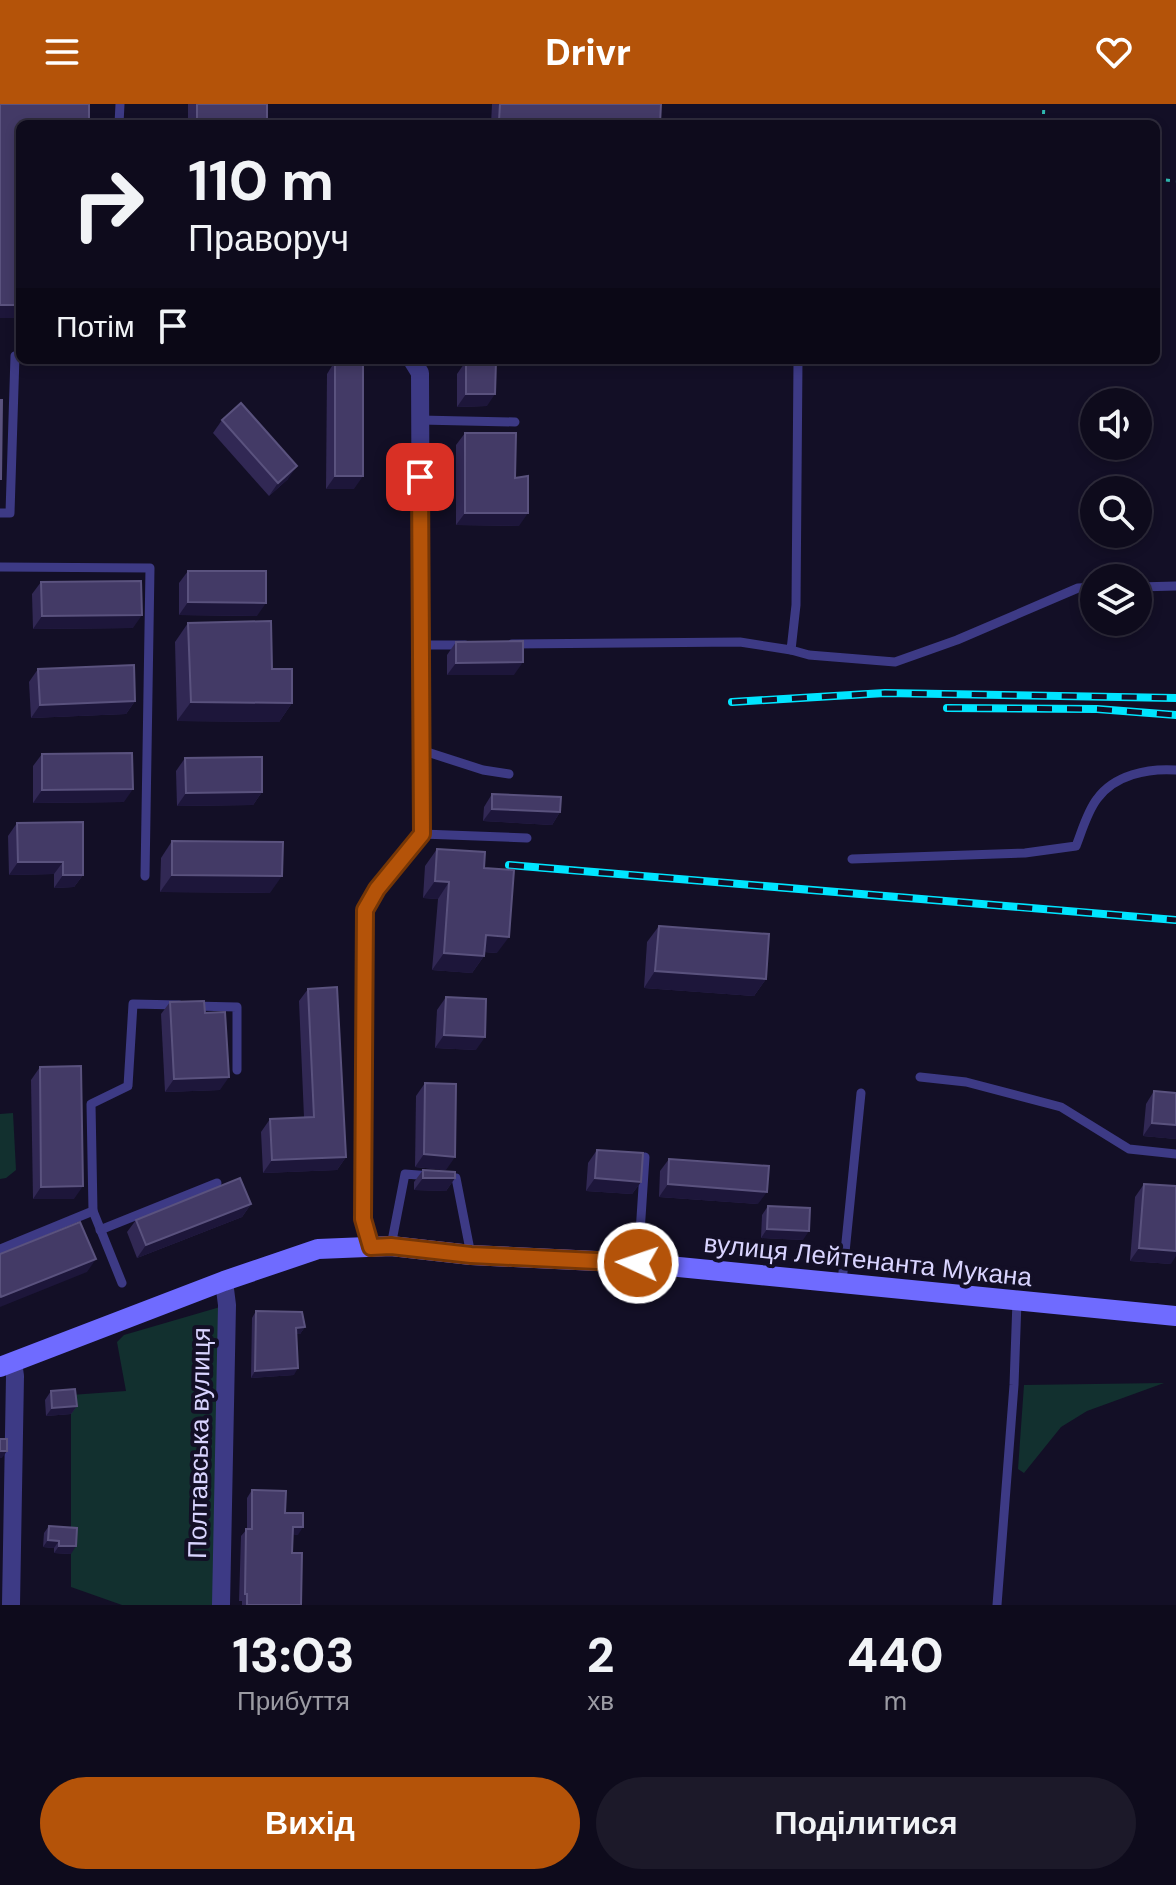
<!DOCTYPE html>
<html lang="uk">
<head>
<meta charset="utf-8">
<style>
  body { margin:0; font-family:"DM Sans",sans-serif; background:#1c1929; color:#f1f3f6; height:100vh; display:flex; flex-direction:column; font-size:30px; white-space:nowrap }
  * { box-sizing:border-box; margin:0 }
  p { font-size:26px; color:#9b9ba3 }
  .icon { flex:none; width:44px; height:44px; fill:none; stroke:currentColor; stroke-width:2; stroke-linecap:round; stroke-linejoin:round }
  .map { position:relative; height:1501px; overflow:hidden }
  .drawer { display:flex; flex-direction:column; background:#0e0b1c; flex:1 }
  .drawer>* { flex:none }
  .hud { position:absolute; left:16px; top:16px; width:1144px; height:244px; border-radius:12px; box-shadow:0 4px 12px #0003,0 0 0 2px #2e2b3b; background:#0e0b1c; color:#f1f3f6; overflow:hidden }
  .controls { position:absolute; left:1080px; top:284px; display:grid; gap:16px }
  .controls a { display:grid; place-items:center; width:72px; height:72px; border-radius:50%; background:#0e0b1c; box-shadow:0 4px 12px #0003,0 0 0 2px #2e2b3b; font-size:40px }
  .pin { position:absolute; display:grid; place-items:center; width:68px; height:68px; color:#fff; margin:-34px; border-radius:16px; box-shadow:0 4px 12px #0006 }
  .me { position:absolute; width:88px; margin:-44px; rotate:273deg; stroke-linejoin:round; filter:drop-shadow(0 0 6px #0008) }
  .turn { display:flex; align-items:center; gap:28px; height:168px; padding:0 40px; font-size:36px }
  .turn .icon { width:104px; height:104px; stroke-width:2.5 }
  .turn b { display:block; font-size:56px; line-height:68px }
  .then { display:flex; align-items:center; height:76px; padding:0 40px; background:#0003; gap:16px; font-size:30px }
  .eta { display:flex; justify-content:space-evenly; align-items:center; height:136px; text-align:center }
  .eta b { font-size:48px; font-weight:800; line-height:56px }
  .button { display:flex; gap:16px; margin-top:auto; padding:16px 40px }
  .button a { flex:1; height:92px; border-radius:48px; background:#b45309; color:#fff; font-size:32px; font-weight:800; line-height:92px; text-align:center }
  .button a+a { background:#1c1929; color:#f1f3f6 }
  header { display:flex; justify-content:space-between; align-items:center; height:104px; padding:0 40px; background:#b45309; color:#fff; font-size:36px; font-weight:800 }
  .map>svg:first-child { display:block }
  .green { fill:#12302f }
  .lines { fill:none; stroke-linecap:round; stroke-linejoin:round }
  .path { stroke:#2fb8b0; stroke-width:3; stroke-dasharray:4 6; stroke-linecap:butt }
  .lane { stroke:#3d3a85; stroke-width:9 }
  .street { stroke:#3d3a85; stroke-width:18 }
  .secondary { stroke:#6f6bff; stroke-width:20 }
  .rail-casing { stroke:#00e5ff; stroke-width:8 }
  .rail { stroke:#130f26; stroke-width:5; stroke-dasharray:15; stroke-linecap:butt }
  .wall { fill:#312854 }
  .shaded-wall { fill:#1d163a }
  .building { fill:#433a66; stroke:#5a527e; stroke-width:2 }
  .route-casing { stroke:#753606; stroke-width:20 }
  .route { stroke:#b45309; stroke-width:14 }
  .labels { text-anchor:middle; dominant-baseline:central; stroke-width:8; stroke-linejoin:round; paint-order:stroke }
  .street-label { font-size:26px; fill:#d9d4ff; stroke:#130f26 }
</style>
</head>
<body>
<header><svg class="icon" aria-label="menu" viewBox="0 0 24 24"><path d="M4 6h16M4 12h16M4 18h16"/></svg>Drivr<svg class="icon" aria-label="heart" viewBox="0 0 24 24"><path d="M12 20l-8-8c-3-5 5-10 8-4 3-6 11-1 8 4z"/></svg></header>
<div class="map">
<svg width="1176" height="1501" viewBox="0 0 1176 1501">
  <rect width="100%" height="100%" fill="#130f26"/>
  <!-- green -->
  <g class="green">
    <path d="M13,1009L16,1066L6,1074L0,1075V1010Z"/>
    <path d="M227,1201L221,1501H122L71,1483V1291L126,1287L117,1238L124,1231Z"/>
    <path d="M1164,1279L1087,1307L1061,1323L1024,1369L1018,1365L1024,1281Z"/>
  </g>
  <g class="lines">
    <!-- path -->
    <g class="path">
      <path d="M1043,20L1044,0"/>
      <path d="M1156,75L1176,77"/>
    </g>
    <!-- lane -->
    <g class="lane">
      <path d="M119,20L120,0"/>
      <path d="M420,316L515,318"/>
      <path d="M0,409H10L15,252L20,251"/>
      <path d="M0,463L150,464L145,772"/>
      <path d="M1138,483L1176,482"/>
      <path d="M512,540L740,538L791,546L796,501L798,256"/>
      <path d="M421,541H465"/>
      <path d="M791,546L809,551L895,558L957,536L1078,484L1094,483"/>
      <path d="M421,646L483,666L509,670"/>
      <path d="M422,730L527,734"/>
      <path d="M852,755L1025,749L1076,742C1082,727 1087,708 1097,695C1114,671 1148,664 1176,666"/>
      <path d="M193,902L237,903V966"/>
      <path d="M920,973L966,978L1061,1003L1129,1045L1176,1050"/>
      <path d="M446,1073L456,1074L471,1151"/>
      <path d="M93,1107L122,1179"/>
      <path d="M100,1126L217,1079"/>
      <path d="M391,1142L405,1070L431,1072"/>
      <path d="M0,1145L93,1107L91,1000L128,982L133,900L179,901"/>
      <path d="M638,1159L645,1053"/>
      <path d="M842,1178L861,989"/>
      <path d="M997,1501L1014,1281L1017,1197"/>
    </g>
    <!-- street -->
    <g class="street">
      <path d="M371,1143L363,1115L365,806L377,785L422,730L420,269L412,256"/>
      <path d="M11,1501L15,1272L13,1258"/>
      <path d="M221,1501L227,1201L224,1177"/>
    </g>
    <!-- secondary -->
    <path class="secondary" d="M0,1263L224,1177L318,1145L391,1142L471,1151L638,1159L1176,1212"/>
    <!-- rail casing -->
    <g class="rail-casing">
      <g id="rail">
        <path d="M732,598L885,589L1176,594"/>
        <path d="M947,604L1097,605L1176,611"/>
        <path d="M509,761L1176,816"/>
      </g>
    </g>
    <!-- rail -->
    <use href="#rail" class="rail"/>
  </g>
  <!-- wall -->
  <g class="wall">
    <rect x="188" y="0" width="79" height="20"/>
    <path d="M492,0H661L660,20H491Z"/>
    <path d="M335,257L354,385H326L327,270Z"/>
    <path d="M466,257L487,302L457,303V270Z"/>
    <path d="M222,316L288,375L269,392L213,329Z"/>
    <path d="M465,329L515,374L519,422L456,421V341Z"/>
    <path d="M188,467L257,512L179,511V479Z"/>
    <path d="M41,478L133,524L33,525L32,490Z"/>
    <path d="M188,519L272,565L292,599L279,618L177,617L175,538Z"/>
    <path d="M456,538L514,571H447V551Z"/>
    <path d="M38,565L135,597L126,610L31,614L29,578Z"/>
    <path d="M42,650L124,698L33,699V662Z"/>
    <path d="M185,654L262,688L253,701L177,702L176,667Z"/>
    <path d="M492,690L560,708L552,721L483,717L484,703Z"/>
    <path d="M17,719L83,771L74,783L54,784V770L9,771L8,732Z"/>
    <path d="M172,737L270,789L160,788L161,754Z"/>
    <path d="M437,745L484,764L497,849L484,848V852L472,869L432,866L438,795L423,794L425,762Z"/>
    <path d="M659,822L766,875L754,892L644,884L647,838Z"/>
    <path d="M308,885L346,1053L337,1066L263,1069L261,1028L270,1015L304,1013L299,897Z"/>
    <path d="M446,893L476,946L435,944L437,906Z"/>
    <path d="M170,898L205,909L220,986L165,988L161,910Z"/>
    <path d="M40,963L74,1095H33L31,976Z"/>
    <path d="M425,979L446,1066L415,1063L416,992Z"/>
    <path d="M1154,987L1176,989V1035L1143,1032L1146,1000Z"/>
    <path d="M597,1046L641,1078L632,1090L586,1087L588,1059Z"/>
    <path d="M669,1055L758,1100L659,1093L660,1067Z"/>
    <path d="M423,1066L455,1074L446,1087L414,1086V1078Z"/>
    <path d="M1144,1080L1171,1160L1130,1157L1135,1093Z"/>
    <path d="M251,1100L242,1113L137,1154L127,1128L136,1116Z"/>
    <path d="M768,1102L803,1136L761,1134L762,1111Z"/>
    <path d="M256,1207L305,1223L300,1230H296L294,1271L251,1274L252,1214Z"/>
    <path d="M51,1287L77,1302L71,1310L46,1312L45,1296Z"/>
    <path d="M252,1386L285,1409L298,1431L293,1430L292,1449L301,1501H242V1497H239L241,1432L247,1425V1394Z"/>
    <path d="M49,1422L71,1450L54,1449V1444L43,1443L44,1429Z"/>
  </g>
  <!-- shaded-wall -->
  <g class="shaded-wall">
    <path d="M499,17L563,20H497Z"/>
    <rect x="0" y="201" width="20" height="13"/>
    <path d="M466,290H495L487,302L457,303Z"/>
    <path d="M297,362L288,375L269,392L278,379Z"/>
    <path d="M335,372H363L354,385H326Z"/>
    <path d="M465,409H528L519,422L456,421Z"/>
    <path d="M188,498L266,499L257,512L179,511Z"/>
    <path d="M142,511L133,524L33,525L42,512Z"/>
    <path d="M523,558L514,571H447L456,559Z"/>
    <path d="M135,597L126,610L31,614L40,601Z"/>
    <path d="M191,598L292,599L279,618L177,617Z"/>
    <path d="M133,685L124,698L33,699L42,686Z"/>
    <path d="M262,688L253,701L177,702L186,689Z"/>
    <path d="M492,705L560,708L552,721L483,717Z"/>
    <path d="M18,758H63L54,770L9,771Z"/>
    <path d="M63,771H83L74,783L54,784Z"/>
    <path d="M172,771L282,772L270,789L160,788Z"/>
    <path d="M435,777L449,778L438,795L423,794Z"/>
    <path d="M486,831L509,833L497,849L474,847Z"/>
    <path d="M444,849L484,852L472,869L432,866Z"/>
    <path d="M655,867L766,875L754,892L644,884Z"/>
    <path d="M444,931L485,933L476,946L435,944Z"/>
    <path d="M229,973L220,986L165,988L174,975Z"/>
    <path d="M1152,1019L1176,1021V1035L1143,1032Z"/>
    <path d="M424,1050L455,1053L446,1066L415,1063Z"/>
    <path d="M346,1053L337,1066L263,1069L272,1056Z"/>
    <path d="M423,1074H455L446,1087L414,1086Z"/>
    <path d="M595,1074L641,1078L632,1090L586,1087Z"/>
    <path d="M668,1080L767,1088L758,1100L659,1093Z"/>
    <path d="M83,1082L74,1095H33L41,1083Z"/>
    <path d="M251,1100L242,1113L137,1154L146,1141Z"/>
    <path d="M767,1125L809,1127L803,1136L761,1134Z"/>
    <path d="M1139,1144L1176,1147V1152L1171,1160L1130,1157Z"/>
    <path d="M96,1155L87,1168L0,1203V1195L1,1193Z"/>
    <path d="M305,1223L300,1230H291L296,1224Z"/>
    <path d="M298,1264L294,1271L251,1274L255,1267Z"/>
    <path d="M77,1302L71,1310L46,1312L52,1304Z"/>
    <path d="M0,1347H7L2,1354H0Z"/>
    <path d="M293,1423H303L298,1431L287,1430Z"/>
    <path d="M48,1436L59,1437L54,1444L43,1443Z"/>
    <path d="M59,1442H76L71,1450L54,1449Z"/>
  </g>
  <!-- building -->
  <g class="building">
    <path d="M0,0H89V20H20V201H0Z"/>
    <rect x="197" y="0" width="70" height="20"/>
    <path d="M500,0H661L660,20H563L499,17Z"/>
    <rect x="335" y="257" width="28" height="115"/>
    <path d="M466,257H496L495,290H466Z"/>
    <path d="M0,296H2L1,375H0Z"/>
    <path d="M241,299L297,362L278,379L222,316Z"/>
    <path d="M465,329H516L515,374L528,372V409H465Z"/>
    <path d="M188,467H266V499L188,498Z"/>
    <path d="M141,477L142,511L42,512L41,478Z"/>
    <path d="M271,517L272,565H292V599L191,598L188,519Z"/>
    <path d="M523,537V558L456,559V538Z"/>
    <path d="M134,561L135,597L40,601L38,565Z"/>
    <path d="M132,649L133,685L42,686V650Z"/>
    <path d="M262,653V688L186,689L185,654Z"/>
    <path d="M492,690L561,693L560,708L492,705Z"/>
    <path d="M83,718V771H63V758H18L17,719Z"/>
    <path d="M172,737L283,738L282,772L172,771Z"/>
    <path d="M437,745L485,748L484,764L514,766L509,833L486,831L484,852L444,849L449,778L435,777Z"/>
    <path d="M659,822L769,830L766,875L655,867Z"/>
    <path d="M337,883L346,1053L272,1056L270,1015L314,1013L308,885Z"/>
    <path d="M446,893L486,895L485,933L444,931Z"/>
    <path d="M204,897L205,909L225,908L229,973L174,975L170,898Z"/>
    <path d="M81,962L83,1082L41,1083L40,963Z"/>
    <path d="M425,979L456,980L455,1053L424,1050Z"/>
    <path d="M1154,987L1176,989V1021L1152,1019Z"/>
    <path d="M597,1046L643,1049L641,1078L595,1074Z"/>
    <path d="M669,1055L769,1062L767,1088L668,1080Z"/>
    <path d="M423,1066L455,1068V1074H423Z"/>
    <path d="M240,1074L251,1100L146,1141L136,1116Z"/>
    <path d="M1144,1080L1176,1082V1147L1139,1144Z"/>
    <path d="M768,1102L810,1104L809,1127L767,1125Z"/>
    <path d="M80,1118L96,1155L1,1193L0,1189V1150Z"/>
    <path d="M256,1207L302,1208L305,1223L296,1224L298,1264L255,1267Z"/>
    <path d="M75,1285L77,1302L52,1304L51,1287Z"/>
    <rect x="0" y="1335" width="7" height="12"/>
    <path d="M252,1386L286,1387L285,1409H303V1423H293L292,1449H302L301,1501H247V1490H245L246,1425H252Z"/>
    <path d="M49,1422L77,1424L76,1442H59V1437L48,1436Z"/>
  </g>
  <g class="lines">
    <!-- route casing -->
    <g class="route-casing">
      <path id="route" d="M420,373L422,730L377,785L365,806L363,1115L371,1143L391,1142L471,1151L638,1159"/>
    </g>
    <!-- route -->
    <use href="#route" class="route"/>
  </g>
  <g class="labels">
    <!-- street labels -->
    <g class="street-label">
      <text transform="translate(868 1156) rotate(6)">вулиця Лейтенанта Мукана</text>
      <text transform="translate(199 1339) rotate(-89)">Полтавська вулиця</text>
    </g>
  </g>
</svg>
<div class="controls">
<a><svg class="icon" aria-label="sound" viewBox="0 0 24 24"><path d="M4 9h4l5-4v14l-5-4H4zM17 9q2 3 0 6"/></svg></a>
<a><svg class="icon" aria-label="search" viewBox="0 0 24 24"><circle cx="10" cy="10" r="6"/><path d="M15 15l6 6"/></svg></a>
<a><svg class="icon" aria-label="layers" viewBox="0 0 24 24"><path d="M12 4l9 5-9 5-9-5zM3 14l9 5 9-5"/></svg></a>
</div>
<div class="pin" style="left:420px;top:373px;background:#d93025"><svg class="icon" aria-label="arrive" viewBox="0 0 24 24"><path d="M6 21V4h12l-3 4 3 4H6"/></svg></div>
<svg class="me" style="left:638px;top:1159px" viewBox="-20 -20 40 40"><circle r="17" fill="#b45309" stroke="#fff" stroke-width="3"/><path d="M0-11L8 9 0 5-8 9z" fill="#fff"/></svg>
<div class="hud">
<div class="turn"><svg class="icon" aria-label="right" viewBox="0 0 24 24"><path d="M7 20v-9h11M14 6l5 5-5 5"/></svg><div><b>110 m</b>Праворуч</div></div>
<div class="then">Потім<svg class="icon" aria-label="arrive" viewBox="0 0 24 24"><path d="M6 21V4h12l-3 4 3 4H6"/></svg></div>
</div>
</div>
<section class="drawer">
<div class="eta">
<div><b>13:03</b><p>Прибуття</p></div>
<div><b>2</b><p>хв</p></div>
<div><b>440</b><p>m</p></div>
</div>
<div class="button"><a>Вихід</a><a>Поділитися</a></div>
</section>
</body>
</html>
